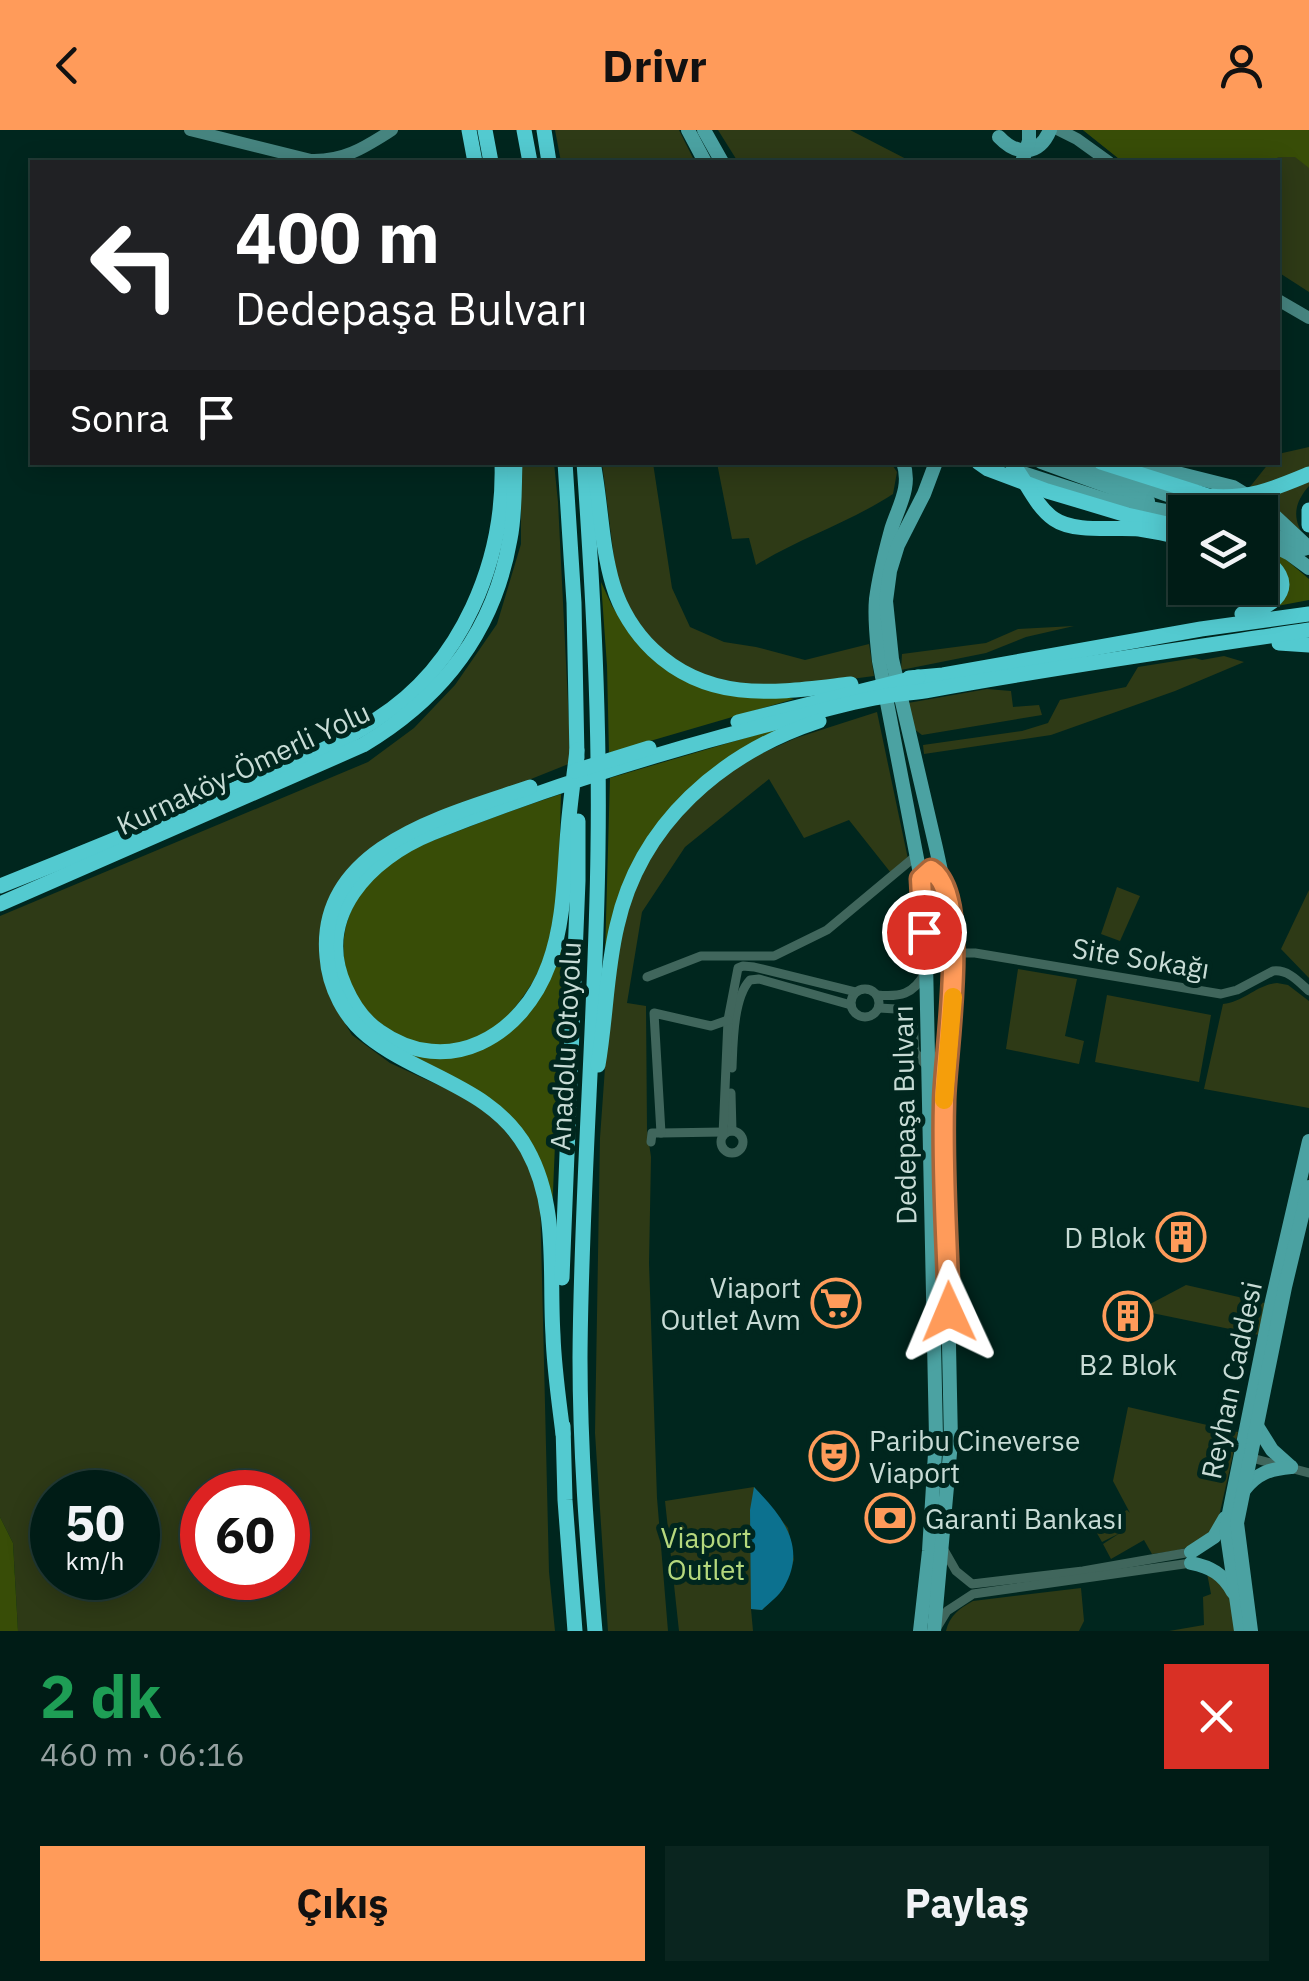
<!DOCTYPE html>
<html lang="tr">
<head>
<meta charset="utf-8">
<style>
  body { margin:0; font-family:"IBM Plex Sans",sans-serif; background:#0a251f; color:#f1f3f6; height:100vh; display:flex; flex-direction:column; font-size:38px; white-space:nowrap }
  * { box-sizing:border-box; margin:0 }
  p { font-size:32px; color:#95a1a1 }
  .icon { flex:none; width:55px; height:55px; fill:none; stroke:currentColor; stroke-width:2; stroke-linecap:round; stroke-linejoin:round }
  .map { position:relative; height:1501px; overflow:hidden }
  .side { display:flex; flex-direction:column; background:#001c16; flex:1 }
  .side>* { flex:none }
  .banner { position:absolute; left:30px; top:30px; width:1250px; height:305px; border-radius:0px; box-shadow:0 5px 25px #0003,0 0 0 2px #223a35; background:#202124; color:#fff; overflow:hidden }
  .tools { position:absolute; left:1168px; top:365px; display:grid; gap:20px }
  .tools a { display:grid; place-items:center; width:110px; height:110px; border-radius:0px; background:#001c16; box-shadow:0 5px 25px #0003,0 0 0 2px #223a35; font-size:50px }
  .speed { position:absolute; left:30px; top:1340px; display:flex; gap:20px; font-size:50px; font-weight:700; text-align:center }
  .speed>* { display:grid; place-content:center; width:130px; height:130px; border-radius:50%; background:#001c16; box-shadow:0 5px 25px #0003,0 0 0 2px #223a35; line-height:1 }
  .speed small { font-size:25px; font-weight:400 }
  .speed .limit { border:15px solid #d22; background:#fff; color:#111 }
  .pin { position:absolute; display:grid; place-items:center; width:85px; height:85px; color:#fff; margin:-42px; border:5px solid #fff; border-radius:50%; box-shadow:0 2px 10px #0007 }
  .me { position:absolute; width:110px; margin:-55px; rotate:359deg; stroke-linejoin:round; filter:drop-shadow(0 0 8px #0008) }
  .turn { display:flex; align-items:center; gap:35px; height:210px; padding:0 40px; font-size:45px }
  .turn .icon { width:130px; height:130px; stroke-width:2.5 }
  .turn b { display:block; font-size:70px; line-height:85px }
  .then { display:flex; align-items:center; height:95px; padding:0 40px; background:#0003; gap:20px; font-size:38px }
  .round { display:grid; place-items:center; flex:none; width:105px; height:105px; border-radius:0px; background:#0a251f }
  .headline { display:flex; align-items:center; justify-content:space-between; height:170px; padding:0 40px }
  h1 { font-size:60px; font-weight:800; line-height:75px; color:#1e9e55 }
  .primary-button { display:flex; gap:20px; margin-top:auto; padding:20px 40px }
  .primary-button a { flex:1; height:115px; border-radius:0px; background:#ff9b5a; color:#111; font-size:40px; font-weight:800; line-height:115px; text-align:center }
  .primary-button a+a { background:#0a251f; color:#f1f3f6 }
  header { display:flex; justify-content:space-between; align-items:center; height:130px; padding:0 40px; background:#ff9b5a; color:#111; font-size:45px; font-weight:800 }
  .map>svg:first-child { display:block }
  .green { fill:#2e3a16; fill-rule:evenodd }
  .forest { fill:#384d07 }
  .water { fill:#0c718f }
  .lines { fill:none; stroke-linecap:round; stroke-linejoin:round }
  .street { stroke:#40665c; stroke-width:9 }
  .secondary { stroke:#46847f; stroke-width:12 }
  .primary { stroke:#4ba2a2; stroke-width:14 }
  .highway { stroke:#53cad0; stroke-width:15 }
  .route-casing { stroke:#a6653a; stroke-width:25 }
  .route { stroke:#ff9b5a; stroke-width:18 }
  .slow { stroke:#f59e0b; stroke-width:18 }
  .labels { text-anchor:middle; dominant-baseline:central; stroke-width:10; stroke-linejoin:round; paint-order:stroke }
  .street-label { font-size:28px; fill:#c8dcd6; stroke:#00261e }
  .poi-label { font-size:28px; fill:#c8dcd6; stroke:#00261e; text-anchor:end }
  .park-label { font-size:28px; fill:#b5d87d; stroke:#00261e }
</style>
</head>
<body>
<header><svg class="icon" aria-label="back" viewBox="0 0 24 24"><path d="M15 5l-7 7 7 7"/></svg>Drivr<svg class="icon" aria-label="person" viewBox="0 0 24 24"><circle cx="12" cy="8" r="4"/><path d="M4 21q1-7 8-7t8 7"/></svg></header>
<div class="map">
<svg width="1309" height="1501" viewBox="0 0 1309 1501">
  <rect width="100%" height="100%" fill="#00261e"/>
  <!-- green -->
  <g class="green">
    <path d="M555,0H679L695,32H561Z"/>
    <path d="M718,0H850L912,32H738Z"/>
    <path d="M1083,0H1309V162L1278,142V32H1123Z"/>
    <path d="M1309,317V340L1249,358L1269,333L1278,332V324Z"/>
    <path d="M521,333H554L558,372L571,633L411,697L321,817L331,870L352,905L390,933L464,967L496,990L522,1022L540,1065L549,1442L555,1501H18L13,1413L0,1387V786L368,632L414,598L455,555L497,494L521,414ZM52,1362H138V1448H52ZM202,1362H288V1448H202Z"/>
    <path d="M602,333H653L672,458L690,497L724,512L756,517L805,530L869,514L874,546L783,558H758L688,541L656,514L641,496L626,473L616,444Z"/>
    <path d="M717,333H891L897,342L893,364C850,392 800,408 756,435L749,408L732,409Z"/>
    <path d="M1309,350V356C1293,374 1292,390 1306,409L1262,369Z"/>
    <path d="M1074,496L1026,507L986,523L901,540L902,524L986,513L1018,499Z"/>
    <path d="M1224,526L1244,532L1175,561L1051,605L924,624L923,615L1022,601L1048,593L1060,570L1126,557L1138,537L1195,528L1202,530Z"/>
    <path d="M987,559L1011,561L1013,577L1039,575L1042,585L922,605L914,599L908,573Z"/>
    <path d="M877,582L908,729L891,743L849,690L804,708L769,649L685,717L642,782L627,873L646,876L647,1000L651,1027L649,1133L657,1368L668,1501H608L595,1303L600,1008L612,840L626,777L649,727L671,694L709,656L747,630L796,608Z"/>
    <path d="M1117,757L1140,766L1120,811L1101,804Z"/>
    <path d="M1309,760V848L1281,819Z"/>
    <path d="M1018,839L1077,849L1065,906L1084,911L1079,934L1006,919Z"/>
    <path d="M1277,853L1288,855L1309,871V978L1204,959L1223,874C1244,872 1256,855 1277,853Z"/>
    <path d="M1107,865L1211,885L1199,952L1095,932Z"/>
    <path d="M1186,1155L1265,1173L1259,1205L1147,1182L1150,1174Z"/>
    <path d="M1128,1277L1238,1302L1218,1391C1202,1419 1180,1420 1152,1424L1144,1410L1111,1429L1103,1414L1120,1403L1102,1412L1094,1398L1127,1380L1130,1383L1113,1351Z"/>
    <path d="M754,1357L788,1398L794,1430L783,1459L762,1480L751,1479L753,1501H679L665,1371Z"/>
    <path d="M1207,1443L1230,1462L1236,1501H1169L1204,1495L1203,1467L1211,1464Z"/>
    <path d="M1081,1458L1084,1491L1079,1501H946C949,1486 960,1478 973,1471Z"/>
  </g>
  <!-- forest -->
  <g class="forest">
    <path d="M1083,0H1309V38L1295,27H1278L1274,32H1123Z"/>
    <path d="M1260,418L1284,428L1309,449V470L1277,476L1288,461L1260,422Z"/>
    <path d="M601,452L612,476L635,509L662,536L794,569L609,623L607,536Z"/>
    <path d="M806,590L671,682L605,825L610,648Z"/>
    <path d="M561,664C559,718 561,778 543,830C537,847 527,862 516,876C510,883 504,894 496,899C393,963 281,825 385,737C406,719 435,710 461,700C494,687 527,675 561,664Z"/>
    <path d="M564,798L552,1086L524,1006L398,919L431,926L511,900Z"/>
    <path d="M0,1387L13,1413L18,1501H0Z"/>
  </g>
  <!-- water -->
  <path class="water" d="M754,1357C781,1385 808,1416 784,1457C779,1466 769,1473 762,1480L751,1479L750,1380Z"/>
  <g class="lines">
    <!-- street -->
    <g class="street">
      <path d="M954,823H975L1221,864L1237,860L1273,841C1288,839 1299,852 1309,861"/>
      <path d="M647,847L701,826H774L827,800L917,725"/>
      <circle cx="865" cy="873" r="14"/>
      <path d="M877,865C900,867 913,865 925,843"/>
      <path d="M879,878L896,879L906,882L913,894L915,922L928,938"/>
      <path d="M732,938C733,914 733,868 750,850L759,849L851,875"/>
      <path d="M731,963L732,1001"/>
      <circle cx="732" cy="1012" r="11"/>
      <path d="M661,1003L723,1002"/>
      <path d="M723,1005L728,890L738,838L743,836L754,837L856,862"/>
      <path d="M651,1012L652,1003H661L654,883L711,896L728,890"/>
      <path d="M1248,1327L1309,1343"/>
      <path d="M944,1420L956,1441L972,1454L1083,1441L1191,1422"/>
      <path d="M936,1499L947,1481L973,1464L1191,1433"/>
    </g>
    <!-- secondary -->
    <g class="secondary">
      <path d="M190,0L311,30C345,31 365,17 392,0"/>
      <path d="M1059,0L1077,9L1109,32"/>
      <path d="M1278,170L1309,188"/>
    </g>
    <!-- primary -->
    <g class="primary">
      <path d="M688,0L705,32"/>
      <path d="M704,0L722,32"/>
      <path d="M999,7C1017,26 1039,26 1050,0"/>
      <path d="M1022,32L1029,11V0"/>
      <path d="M903,332C912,357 898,377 891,400C885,422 879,446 876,469C874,490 877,511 879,531L921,749L926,831L936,1307L929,1421L920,1501"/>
      <path d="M1041,332L1148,371"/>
      <path d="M1074,332L1216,382"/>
      <path d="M1133,332L1233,357L1264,376L1309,418"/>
      <path d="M1013,340L1106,370L1182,384"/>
      <path d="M1260,399L1304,419"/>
      <path d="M1260,409L1290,424L1309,438"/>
      <path d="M1257,1296L1272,1320L1291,1337"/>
      <path d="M1244,1360C1257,1343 1270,1339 1291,1337"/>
      <path d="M1191,1422L1214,1407L1225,1388"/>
      <path d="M1191,1433C1211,1437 1223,1444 1233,1462"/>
      <path d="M934,1501L951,1312L944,972L952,885L954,823L948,773L936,718L892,529L886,471L890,441L898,415L924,364L936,332"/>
      <path d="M1241,1501L1226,1398L1272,1171L1309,1011"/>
      <path d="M1251,1501L1237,1393L1285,1157L1309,1057"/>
    </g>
    <!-- highway -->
    <g class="highway">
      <path d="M469,0L475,32"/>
      <path d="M485,0L491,32"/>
      <path d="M524,0L530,32"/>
      <path d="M544,0L549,32"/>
      <path d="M565,332L574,473L577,628"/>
      <path d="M584,332C593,461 600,590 598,719C596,889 581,1058 580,1228C580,1319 587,1410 595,1501"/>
      <path d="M593,332C601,373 601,415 613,455C620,479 635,503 653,520C711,575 779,562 851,554"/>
      <path d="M978,332L988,339L1047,361L1127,385L1185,398"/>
      <path d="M1011,332C1026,350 1035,376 1054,389C1074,403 1114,397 1139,399C1154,401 1170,405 1185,408"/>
      <path d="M1101,332L1208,366C1248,370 1273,359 1309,344"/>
      <path d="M1309,380V395"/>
      <path d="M1242,484C1280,477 1300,451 1260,427"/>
      <path d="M1279,513L1309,515"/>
      <path d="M909,548L943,545L1201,499L1309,484"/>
      <path d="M738,592L918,547"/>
      <path d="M577,620C574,646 570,673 568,699C564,743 565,791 549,834C523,906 448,950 379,901C364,891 352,873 345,857C313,786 370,728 432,703C545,658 663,621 782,591C813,583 843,574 875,568C893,564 912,563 930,560C1056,537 1183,519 1309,500"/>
      <path d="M575,641L649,618"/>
      <path d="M530,657C449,685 316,716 327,827C329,857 345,888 368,906C419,947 493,957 527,1019C559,1076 549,1142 553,1205C554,1238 559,1271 563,1304"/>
      <path d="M0,756C76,726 151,695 226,663C277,641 331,620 377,589C462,535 505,431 502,332"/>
      <path d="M0,774L363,615C442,568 494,502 510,409C515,385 514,358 515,332"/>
      <path d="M598,935C606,889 606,842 617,796C640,693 722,623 819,591"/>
      <path d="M562,1148L578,751V691"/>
      <path d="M563,1296L565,1370L575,1501"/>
    </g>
  </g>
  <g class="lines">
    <!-- route casing -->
    <g class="route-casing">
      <path id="route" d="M924,802L921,749L931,740C972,765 944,928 944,973C942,1042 947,1112 949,1182"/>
    </g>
    <!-- route -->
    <use href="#route" class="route"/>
    <!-- slow -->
    <path class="slow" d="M944,970L953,867"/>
  </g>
  <!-- icons -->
  <defs>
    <g id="building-ring" transform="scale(2.5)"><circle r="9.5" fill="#00261e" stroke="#ff9b5a" stroke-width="1.5"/><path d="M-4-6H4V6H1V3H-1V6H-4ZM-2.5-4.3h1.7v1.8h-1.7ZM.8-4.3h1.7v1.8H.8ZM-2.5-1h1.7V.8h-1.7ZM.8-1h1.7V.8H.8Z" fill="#ff9b5a"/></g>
    <g id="supermarket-ring" transform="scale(2.5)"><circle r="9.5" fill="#00261e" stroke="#ff9b5a" stroke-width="1.5"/><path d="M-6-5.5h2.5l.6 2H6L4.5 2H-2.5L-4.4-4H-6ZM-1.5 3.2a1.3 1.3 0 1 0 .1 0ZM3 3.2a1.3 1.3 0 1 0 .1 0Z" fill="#ff9b5a"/></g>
    <g id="theatre-ring" transform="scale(2.5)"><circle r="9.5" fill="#00261e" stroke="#ff9b5a" stroke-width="1.5"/><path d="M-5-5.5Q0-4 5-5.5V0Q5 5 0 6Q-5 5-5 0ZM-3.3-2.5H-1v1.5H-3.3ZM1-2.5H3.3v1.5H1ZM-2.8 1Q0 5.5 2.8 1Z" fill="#ff9b5a"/></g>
    <g id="bank-ring" transform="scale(2.5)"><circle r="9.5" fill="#00261e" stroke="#ff9b5a" stroke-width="1.5"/><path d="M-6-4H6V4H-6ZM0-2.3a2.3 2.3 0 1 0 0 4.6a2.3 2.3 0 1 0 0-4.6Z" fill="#ff9b5a"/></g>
  </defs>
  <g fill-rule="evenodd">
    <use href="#building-ring" x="1181" y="1107"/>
    <use href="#supermarket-ring" x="836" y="1173"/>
    <use href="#building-ring" x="1128" y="1186"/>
    <use href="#theatre-ring" x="834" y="1326"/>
    <use href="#bank-ring" x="890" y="1388"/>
  </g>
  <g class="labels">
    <!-- street labels -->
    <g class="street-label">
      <text transform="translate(243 638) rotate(-25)">Kurnaköy-Ömerli Yolu</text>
      <text transform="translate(1141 828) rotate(9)">Site Sokağı</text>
      <text transform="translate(565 916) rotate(-87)">Anadolu Otoyolu</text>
      <text transform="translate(904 985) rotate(-91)">Dedepaşa Bulvarı</text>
      <text transform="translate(1231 1250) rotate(-78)">Reyhan Caddesi</text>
    </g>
    <!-- poi labels -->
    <g class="poi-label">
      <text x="1146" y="1107">D Blok</text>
      <text x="801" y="1157">Viaport<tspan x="801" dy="32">Outlet Avm</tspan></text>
      <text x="1128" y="1234" text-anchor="middle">B2 Blok</text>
      <text x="869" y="1310" text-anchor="start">Paribu Cineverse<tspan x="869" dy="32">Viaport</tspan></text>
      <text x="925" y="1388" text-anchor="start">Garanti Bankası</text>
    </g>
    <!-- park labels -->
    <g class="park-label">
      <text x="706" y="1407">Viaport<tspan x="706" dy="32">Outlet</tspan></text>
    </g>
  </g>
</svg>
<div class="tools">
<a><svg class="icon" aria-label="layers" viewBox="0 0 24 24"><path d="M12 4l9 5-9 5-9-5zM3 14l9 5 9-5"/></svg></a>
</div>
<div class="speed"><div>50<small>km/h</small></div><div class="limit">60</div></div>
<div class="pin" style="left:924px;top:802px;background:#d93025"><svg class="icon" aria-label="arrive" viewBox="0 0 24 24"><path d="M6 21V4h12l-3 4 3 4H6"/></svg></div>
<svg class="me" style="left:949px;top:1182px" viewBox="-20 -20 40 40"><path d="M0-17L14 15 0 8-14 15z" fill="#ff9b5a" stroke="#fff" stroke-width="4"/></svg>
<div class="banner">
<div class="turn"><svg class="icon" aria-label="left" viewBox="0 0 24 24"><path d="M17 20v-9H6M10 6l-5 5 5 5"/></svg><div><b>400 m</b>Dedepaşa Bulvarı</div></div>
<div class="then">Sonra<svg class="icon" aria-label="arrive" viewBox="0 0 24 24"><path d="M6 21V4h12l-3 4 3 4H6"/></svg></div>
</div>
</div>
<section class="side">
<div class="headline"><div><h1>2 dk</h1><p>460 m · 06:16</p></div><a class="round" style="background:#d93025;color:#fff"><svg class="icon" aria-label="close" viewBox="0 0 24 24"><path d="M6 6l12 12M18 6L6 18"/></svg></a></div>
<div class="primary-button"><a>Çıkış</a><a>Paylaş</a></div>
</section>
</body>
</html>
